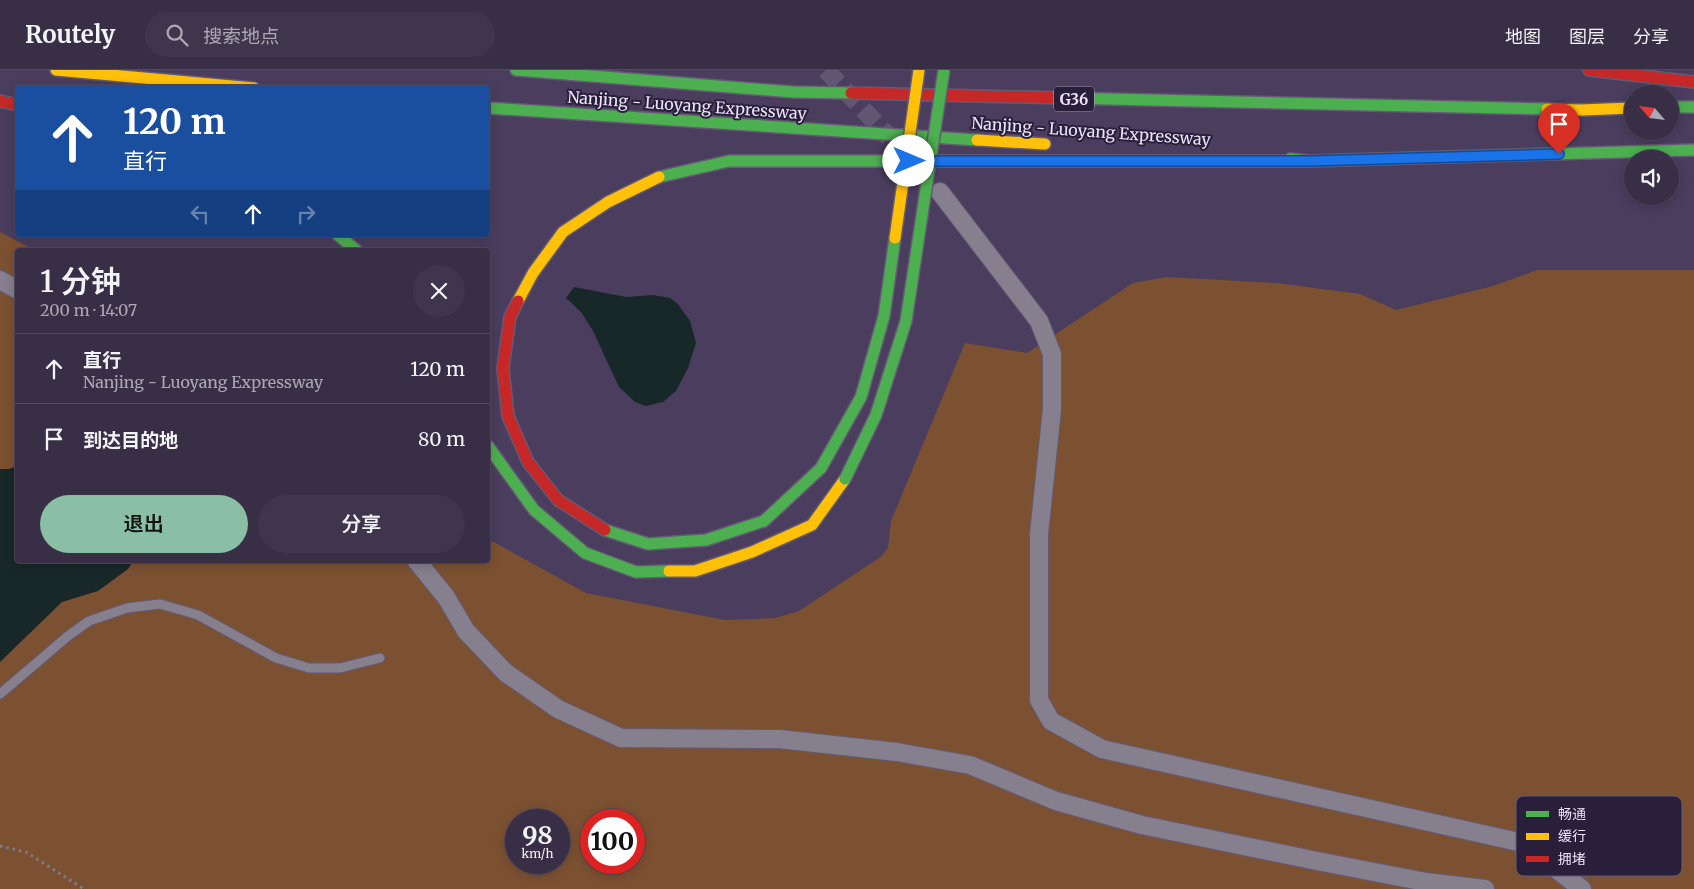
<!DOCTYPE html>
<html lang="zh">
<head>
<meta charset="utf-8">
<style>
  body { margin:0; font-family:Merriweather,"Noto Sans SC",serif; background:#3f364d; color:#f1f3f6; height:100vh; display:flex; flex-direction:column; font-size:19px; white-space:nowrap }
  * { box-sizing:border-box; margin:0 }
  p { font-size:16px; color:#aba8b3 }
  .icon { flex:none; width:28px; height:28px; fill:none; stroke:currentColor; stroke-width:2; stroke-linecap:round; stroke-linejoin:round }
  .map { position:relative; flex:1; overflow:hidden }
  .panel { position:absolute; left:15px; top:178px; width:475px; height:315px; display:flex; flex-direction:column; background:#382e46; border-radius:5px; box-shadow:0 2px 12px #0003,0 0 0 1px #524a5f }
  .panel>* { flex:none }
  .top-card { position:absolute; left:15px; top:15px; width:475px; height:152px; border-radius:5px; box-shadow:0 2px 12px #0003,0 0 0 1px #524a5f; background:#1a4fa0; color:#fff; overflow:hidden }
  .needle { width:32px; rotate:298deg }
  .controls { position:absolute; left:1624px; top:15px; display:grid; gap:10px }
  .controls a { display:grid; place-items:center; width:55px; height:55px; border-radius:50%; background:#382e46; box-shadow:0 2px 12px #0003,0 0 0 1px #524a5f; font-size:25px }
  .speed { position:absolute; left:505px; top:739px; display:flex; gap:10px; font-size:25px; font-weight:700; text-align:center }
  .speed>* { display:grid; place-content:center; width:65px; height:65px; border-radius:50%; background:#382e46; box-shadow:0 2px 12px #0003,0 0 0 1px #524a5f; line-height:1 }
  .speed small { font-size:12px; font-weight:400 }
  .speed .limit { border:8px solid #d22; background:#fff; color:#111 }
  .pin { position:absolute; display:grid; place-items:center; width:42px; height:42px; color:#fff; margin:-51px -21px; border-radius:50% 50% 50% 0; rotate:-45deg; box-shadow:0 0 5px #0007 }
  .pin .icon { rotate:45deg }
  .me { position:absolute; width:55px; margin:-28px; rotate:90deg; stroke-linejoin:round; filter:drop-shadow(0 0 4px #0008) }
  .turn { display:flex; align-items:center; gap:18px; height:105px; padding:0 25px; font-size:22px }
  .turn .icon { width:65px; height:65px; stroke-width:2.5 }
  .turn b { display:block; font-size:35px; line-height:42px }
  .lanes { display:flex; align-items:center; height:48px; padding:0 25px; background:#0003; justify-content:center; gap:25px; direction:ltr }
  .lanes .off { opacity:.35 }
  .round { display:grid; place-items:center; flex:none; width:52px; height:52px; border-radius:26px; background:#3f364d }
  .summary { display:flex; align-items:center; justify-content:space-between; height:85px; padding:0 25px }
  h1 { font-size:30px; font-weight:600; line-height:38px }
  .action { display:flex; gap:10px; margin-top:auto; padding:10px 25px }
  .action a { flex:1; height:58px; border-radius:30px; background:#8abfa5; color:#111; font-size:20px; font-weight:600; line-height:58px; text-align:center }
  .action a+a { background:#3f364d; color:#f1f3f6 }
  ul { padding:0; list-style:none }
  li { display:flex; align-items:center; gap:15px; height:70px; padding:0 25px; border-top:1px solid #524a5f }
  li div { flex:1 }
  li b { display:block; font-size:19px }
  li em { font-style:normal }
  header { display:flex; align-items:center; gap:30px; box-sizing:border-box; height:70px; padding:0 25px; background:#382e46; border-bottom:1px solid #524a5f }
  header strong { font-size:24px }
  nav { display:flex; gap:28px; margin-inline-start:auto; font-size:18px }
  .search { width:350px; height:45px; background:#3f364d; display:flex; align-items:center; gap:12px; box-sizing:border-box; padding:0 18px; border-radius:28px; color:#aba8b3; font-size:19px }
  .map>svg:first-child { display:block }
  .green { fill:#7c5132; fill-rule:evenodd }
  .water { fill:#182727 }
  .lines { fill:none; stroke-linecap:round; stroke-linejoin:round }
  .street-tunnel { stroke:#625675; stroke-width:18; stroke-dasharray:18 9; stroke-linecap:butt }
  .lane-casing { stroke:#655a74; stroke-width:11 }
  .street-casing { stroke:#655a74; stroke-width:20 }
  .fast-casing { stroke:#655a74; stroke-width:14 }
  .slow-casing { stroke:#655a74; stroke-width:14 }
  .jam-casing { stroke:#655a74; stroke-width:14 }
  .path { stroke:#807989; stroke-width:3; stroke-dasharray:2.5 4; stroke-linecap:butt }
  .lane { stroke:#857f8e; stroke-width:9 }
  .street { stroke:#857f8e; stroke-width:18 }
  .fast { stroke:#4caf50; stroke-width:11 }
  .slow { stroke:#ffc107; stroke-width:11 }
  .jam { stroke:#c62828; stroke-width:11 }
  .fast-bridge-casing { stroke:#655a74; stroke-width:14; stroke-linecap:butt }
  .slow-bridge-casing { stroke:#655a74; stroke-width:14; stroke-linecap:butt }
  .fast-bridge { stroke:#4caf50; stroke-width:11 }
  .slow-bridge { stroke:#ffc107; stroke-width:11 }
  .route-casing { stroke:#114b97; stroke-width:12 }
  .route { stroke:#1a73e8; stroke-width:9 }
  .labels { text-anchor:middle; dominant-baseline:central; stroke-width:4; stroke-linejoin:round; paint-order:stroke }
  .shield { fill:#291f3a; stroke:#b1a9c0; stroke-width:1 }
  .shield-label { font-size:15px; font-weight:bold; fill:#ebe4fa }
  .street-label { font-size:16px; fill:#ebe4fa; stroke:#291f3a }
  .key { fill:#291f3a; stroke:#635a74; stroke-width:1 }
  .key-label { font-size:14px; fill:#ebe4fa }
</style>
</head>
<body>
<header>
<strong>Routely</strong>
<div class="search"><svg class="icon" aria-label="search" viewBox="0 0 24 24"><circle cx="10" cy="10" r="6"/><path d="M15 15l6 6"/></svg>搜索地点</div>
<nav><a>地图</a><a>图层</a><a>分享</a></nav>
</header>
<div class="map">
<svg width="1694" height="819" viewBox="0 0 1694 819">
  <rect width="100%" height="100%" fill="#4a3d5e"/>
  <!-- green -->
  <path class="green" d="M0,162L34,180H18V490H488V469L586,523L725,550L775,548L799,541L882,486L888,477L891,451L965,273L1027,283L1133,213L1167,207L1277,213L1360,224L1396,240L1493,216L1537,200H1694V819H0ZM516,750H559V792H516ZM591,750H634V792H591Z"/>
  <!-- water -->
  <g class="water">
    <path d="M574,217L626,227L653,225L670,228L678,234L690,251L696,273L688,298L676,321L663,332L646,336L635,332L619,317L593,261L581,242L566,228Z"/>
    <path d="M17,396L18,490H134L128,499L98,521L62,532L0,592V399H9Z"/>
  </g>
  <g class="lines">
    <!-- street-tunnel -->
    <path class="street-tunnel" d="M826,0L889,67"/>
    <!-- lane casing -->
    <g class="lane-casing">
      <path id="lane" d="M0,624L68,566L89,551L127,538L160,534L198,545L276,588L309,598H340L380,588"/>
    </g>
    <!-- street casing -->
    <g class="street-casing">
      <g id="street">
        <path d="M940,122L1039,251L1052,284V339L1039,464V630L1051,651L1102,679L1523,773L1582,819"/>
        <path d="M0,210L18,220"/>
        <path d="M416,490L446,527L466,561L506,603L558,639L621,668L779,669L897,682L970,695L1056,731L1142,755L1322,792L1426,812L1485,819"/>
      </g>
    </g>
    <!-- fast casing -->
    <g class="fast-casing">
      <g id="fast">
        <path d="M516,0L793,22L851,23"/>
        <path d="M1065,28L1547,39"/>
        <path d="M1670,37H1694"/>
        <path d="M488,38L977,70"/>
        <path d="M1290,89L1309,91L1694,80"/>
        <path d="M659,107L729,91H919"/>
        <path d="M338,165L356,180"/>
        <path d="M488,376L534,440L585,483L636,502L669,501"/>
        <path d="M605,460L648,474L706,470L764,451L821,398"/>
      </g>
    </g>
    <!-- slow casing -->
    <g class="slow-casing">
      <g id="slow">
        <path d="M56,0L254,18"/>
        <path d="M1547,39L1581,40L1632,38"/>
        <path d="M977,70L1045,74"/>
        <path d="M919,91H1309"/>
        <path d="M518,231L533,203L563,162L608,132L659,107"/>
        <path d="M669,501H695L752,482L812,455L845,409"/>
      </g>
    </g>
    <!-- jam casing -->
    <g class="jam-casing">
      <g id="jam">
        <path d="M1589,0L1694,12"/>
        <path d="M851,23L1065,28"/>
        <path d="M0,31L18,35"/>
        <path d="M518,231L510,247L503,298L508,346L528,392L558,430L605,460"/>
      </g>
    </g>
    <!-- path -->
    <path class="path" d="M0,776L26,782L84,819"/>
    <!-- lane -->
    <use href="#lane" class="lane"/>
    <!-- street -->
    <use href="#street" class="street"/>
    <!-- fast -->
    <use href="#fast" class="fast"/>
    <!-- slow -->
    <use href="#slow" class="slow"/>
    <!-- jam -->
    <use href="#jam" class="jam"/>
    <!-- fast-bridge casing -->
    <g class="fast-bridge-casing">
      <g id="fast-bridge">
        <path d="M821,398L861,327L884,246L895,168"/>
        <path d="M845,409L876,345L906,251L944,0"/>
      </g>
    </g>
    <!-- slow-bridge casing -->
    <g class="slow-bridge-casing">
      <path id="slow-bridge" d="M895,168L919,0"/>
    </g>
    <!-- fast-bridge -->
    <use href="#fast-bridge" class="fast-bridge"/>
    <!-- slow-bridge -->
    <use href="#slow-bridge" class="slow-bridge"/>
  </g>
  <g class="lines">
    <!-- route casing -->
    <g class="route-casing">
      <path id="route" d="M909,91H1309L1559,84"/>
    </g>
    <!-- route -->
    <use href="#route" class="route"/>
  </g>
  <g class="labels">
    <!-- shield labels -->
    <rect class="shield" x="1054" y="16.5" width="40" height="25" rx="4"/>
    <g class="shield-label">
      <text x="1074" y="29">G36</text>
    </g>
    <!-- street labels -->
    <g class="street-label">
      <text transform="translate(687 35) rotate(4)">Nanjing - Luoyang Expressway</text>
      <text transform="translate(1091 61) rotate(4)">Nanjing - Luoyang Expressway</text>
    </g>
  </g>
  <!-- legend -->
  <rect x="1516" y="726" width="166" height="80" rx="8" class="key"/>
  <rect x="1526" y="741" width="23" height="6" fill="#4caf50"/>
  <rect x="1526" y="763" width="23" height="7" fill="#ffc107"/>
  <rect x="1526" y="786" width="23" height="6" fill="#c62828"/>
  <g class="key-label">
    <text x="1558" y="749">畅通</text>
    <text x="1558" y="771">缓行</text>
    <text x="1558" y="794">拥堵</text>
  </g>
</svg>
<div class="controls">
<a><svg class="needle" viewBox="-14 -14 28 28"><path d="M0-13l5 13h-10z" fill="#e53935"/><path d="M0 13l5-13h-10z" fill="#aba8b3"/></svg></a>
<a><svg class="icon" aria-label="sound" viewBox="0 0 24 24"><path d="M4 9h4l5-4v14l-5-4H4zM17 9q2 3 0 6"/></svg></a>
</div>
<div class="speed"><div>98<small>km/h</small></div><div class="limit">100</div></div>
<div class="pin" style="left:1559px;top:84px;background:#d93025"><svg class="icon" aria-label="arrive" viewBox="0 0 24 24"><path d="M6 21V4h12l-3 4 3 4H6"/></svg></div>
<svg class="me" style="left:909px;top:91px" viewBox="-20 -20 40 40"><circle r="19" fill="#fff"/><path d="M0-13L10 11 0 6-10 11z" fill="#1a73e8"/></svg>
<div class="top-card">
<div class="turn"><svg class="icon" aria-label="ahead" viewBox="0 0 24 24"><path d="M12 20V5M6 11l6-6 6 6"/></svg><div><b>120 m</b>直行</div></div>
<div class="lanes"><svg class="icon off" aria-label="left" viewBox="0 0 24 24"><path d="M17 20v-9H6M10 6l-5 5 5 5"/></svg><svg class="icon" aria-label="ahead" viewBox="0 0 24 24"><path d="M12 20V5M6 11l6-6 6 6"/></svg><svg class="icon off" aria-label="right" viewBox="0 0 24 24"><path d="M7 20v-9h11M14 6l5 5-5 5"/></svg></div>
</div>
<section class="panel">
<div class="summary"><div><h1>1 分钟</h1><p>200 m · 14:07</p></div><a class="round"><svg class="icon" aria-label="close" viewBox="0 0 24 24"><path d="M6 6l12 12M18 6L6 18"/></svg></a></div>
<ul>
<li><svg class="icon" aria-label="ahead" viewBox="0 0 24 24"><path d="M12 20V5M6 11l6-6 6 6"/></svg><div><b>直行</b><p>Nanjing - Luoyang Expressway</p></div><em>120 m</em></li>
<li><svg class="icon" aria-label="arrive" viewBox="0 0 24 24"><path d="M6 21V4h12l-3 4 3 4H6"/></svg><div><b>到达目的地</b></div><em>80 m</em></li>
</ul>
<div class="action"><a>退出</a><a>分享</a></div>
</section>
</div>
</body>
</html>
